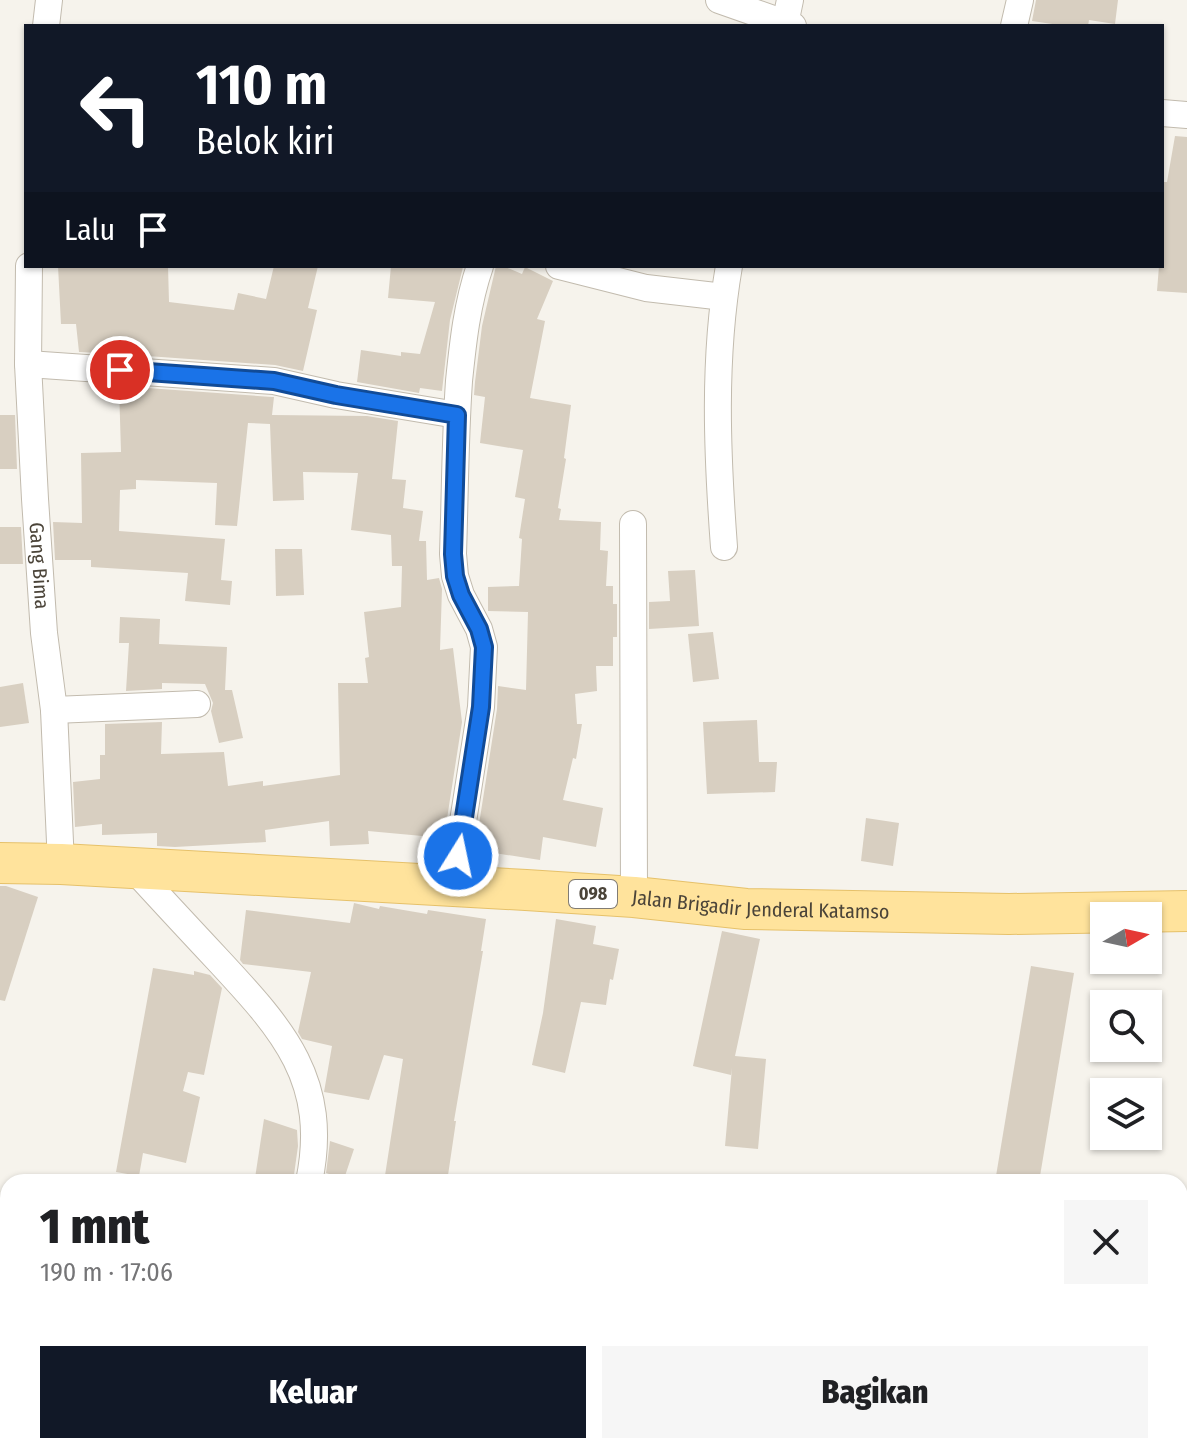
<!DOCTYPE html>
<html lang="id">
<head>
<meta charset="utf-8">
<style>
  body { margin:0; font-family:"Fira Sans Condensed",sans-serif; background:#f6f6f6; color:#202124; height:100vh; display:flex; flex-direction:column; font-size:30px; white-space:nowrap }
  * { box-sizing:border-box; margin:0 }
  p { font-size:26px; color:#757577 }
  .icon { flex:none; width:44px; height:44px; fill:none; stroke:currentColor; stroke-width:2; stroke-linecap:round; stroke-linejoin:round }
  .map { position:relative; flex:1; overflow:hidden }
  .panel { position:absolute; left:0px; top:1174px; width:1188px; height:280px; display:flex; flex-direction:column; background:#fff; border-radius:24px 24px 0 0; box-shadow:0 2px 6px #0004 }
  .panel>* { flex:none }
  .guide { position:absolute; left:24px; top:24px; width:1140px; height:244px; border-radius:0px; box-shadow:0 2px 6px #0004; background:#111827; color:#fff; overflow:hidden }
  .needle { width:52px; rotate:81deg }
  .buttons { position:absolute; left:1090px; top:902px; display:grid; gap:16px }
  .buttons a { display:grid; place-items:center; width:72px; height:72px; border-radius:0px; background:#fff; box-shadow:0 2px 6px #0004; font-size:40px }
  .pin { position:absolute; display:grid; place-items:center; width:68px; height:68px; color:#fff; margin:-34px; border:4px solid #fff; border-radius:50%; box-shadow:0 2px 8px #0007 }
  .me { position:absolute; width:88px; margin:-44px; rotate:10deg; stroke-linejoin:round; filter:drop-shadow(0 0 6px #0008) }
  .turn { display:flex; align-items:center; gap:28px; height:168px; padding:0 40px; font-size:36px }
  .turn .icon { width:104px; height:104px; stroke-width:2.5 }
  .turn b { display:block; font-size:56px; line-height:68px }
  .then { display:flex; align-items:center; height:76px; padding:0 40px; background:#0003; gap:16px; font-size:30px }
  .round { display:grid; place-items:center; flex:none; width:84px; height:84px; border-radius:0px; background:#f6f6f6 }
  .summary { display:flex; align-items:center; justify-content:space-between; height:136px; padding:0 40px }
  h1 { font-size:48px; font-weight:800; line-height:60px }
  .button { display:flex; gap:16px; margin-top:auto; padding:16px 40px }
  .button a { flex:1; height:92px; border-radius:0px; background:#111827; color:#fff; font-size:32px; font-weight:800; line-height:92px; text-align:center }
  .button a+a { background:#f6f6f6; color:#202124 }
  .map>svg:first-child { display:block }
  .building { fill:#d8cfc1 }
  .lines { fill:none; stroke-linecap:round; stroke-linejoin:round }
  .street-casing { stroke:#c2bbae; stroke-width:28 }
  .primary-casing { stroke:#e6c16a; stroke-width:42 }
  .street { stroke:#fff; stroke-width:26 }
  .primary { stroke:#ffe39c; stroke-width:40 }
  .route-casing { stroke:#114b97; stroke-width:20 }
  .route { stroke:#1a73e8; stroke-width:14 }
  .labels { text-anchor:middle; dominant-baseline:central; stroke-width:6; stroke-linejoin:round; paint-order:stroke }
  .shield { fill:#fff; stroke:#817c74; stroke-width:2 }
  .shield-label { font-size:18px; font-weight:bold; fill:#4b4439 }
  .street-label { font-size:20px; fill:#4b4439; stroke:#fff }
</style>
</head>
<body>
<div class="map">
<svg width="1187" height="1454" viewBox="0 0 1187 1454">
  <rect width="100%" height="100%" fill="#f6f3ec"/>
  <!-- building -->
  <g class="building">
    <path d="M1036,0H1118L1115,24L1089,20L1088,26H1066L1032,21Z"/>
    <path d="M1175,136L1187,137V293L1157,291L1159,266H1162L1164,182H1167Z"/>
    <path d="M58,266H168L169,302L234,310L238,293L266,299L274,266H318L308,308L317,310L303,371L275,365L119,354V351L102,353L79,352L76,324H61Z"/>
    <path d="M391,266L463,267L450,320L442,391L420,388L419,393L357,382L361,350L401,356V352L420,354L435,302L388,298Z"/>
    <path d="M496,266H503L522,274L525,267L553,281L537,319L545,321L530,398L571,405L564,458L566,459L558,508L561,509L559,520L601,522L600,550L608,551L606,586H613V604H617V637H613V666H596L597,691L575,694L577,724H582L576,759L573,758L563,800L603,808L596,847L543,837L540,860L475,850L497,709L498,686L526,690L528,612L488,611V587L519,586L522,539L519,538L525,499L515,497L523,450L480,443L485,397L474,395L475,382L482,326Z"/>
    <path d="M119,386L272,397H274L272,415L367,416L398,421L392,479L406,480L403,508L423,511L419,541H426L427,580L439,578L442,589L440,650L453,648L462,722L444,838L368,831L369,844L330,846L329,821L265,830L266,842L175,847L157,846V833L102,835V824L75,827L73,782L100,779V755H105V724L162,722L161,754L224,752L228,786L263,781V786L340,775L338,683H368L365,658L369,657L364,612L401,607L402,566H392L391,535L351,530L358,473L303,472L304,500L273,501L270,424L248,423L237,526L215,525L217,483L136,480V489L120,490L119,531L225,539L221,580L232,581L230,605L185,601L188,573L91,567V560H55L53,522L82,523L81,453L121,452Z"/>
    <path d="M0,415H15L17,469H0Z"/>
    <path d="M0,527H21L23,564H0Z"/>
    <path d="M275,549H302L304,595L276,596Z"/>
    <path d="M695,570L699,626L649,629V602L670,601L668,571Z"/>
    <path d="M120,617L160,619L159,644L227,647L225,690H232L243,738L219,743L211,711L213,703L205,684L162,683V689L126,691L129,643H119Z"/>
    <path d="M713,632L719,679L693,682L688,634Z"/>
    <path d="M23,683L29,723L0,727V687Z"/>
    <path d="M757,720L759,762H777L775,792L707,794L703,722Z"/>
    <path d="M866,818L899,823L893,866L861,861Z"/>
    <path d="M0,886H6L38,897L5,1001L0,1000Z"/>
    <path d="M354,903L379,909L380,906L427,914L428,910L486,919L481,951H483L454,1121H456L447,1182H384L403,1059L384,1055L369,1100L324,1092L332,1046L302,1039L298,1032L311,972L243,964L240,960L246,910L350,923Z"/>
    <path d="M556,919L596,926L593,944L619,949L613,980L610,979L606,1005L581,1002L565,1073L532,1065L543,1013Z"/>
    <path d="M722,931L760,939L735,1056L766,1059L758,1149L725,1146L732,1068L731,1075L693,1066Z"/>
    <path d="M1031,966L1074,973L1039,1182H995Z"/>
    <path d="M153,968L194,975V971L210,975L222,988L204,1075L188,1072L183,1091L200,1097L186,1163L143,1153L139,1176L116,1172Z"/>
    <path d="M264,1119L297,1130L298,1146L293,1182L255,1178Z"/>
    <path d="M330,1141L354,1149L344,1179L326,1173Z"/>
  </g>
  <g class="lines">
    <!-- street casing -->
    <g class="street-casing">
      <g id="street">
        <path d="M719,0L793,26"/>
        <path d="M785,24L790,0"/>
        <path d="M46,26L49,0"/>
        <path d="M1014,26L1020,0"/>
        <path d="M1162,113L1187,115"/>
        <path id="s1" d="M29,266L28,364L35,499L44,633L54,710L61,864"/>
        <path d="M559,266L646,288L724,297"/>
        <path d="M28,364L274,381L336,395L457,415"/>
        <path d="M633,524L634,897"/>
        <path d="M724,547C717,453 713,359 729,266"/>
        <path d="M54,710L197,704"/>
        <path d="M132,867C161,899 190,930 219,961C283,1030 330,1081 309,1182"/>
        <path d="M453,885L481,707L484,647L479,629L461,595L455,576L453,554C455,497 455,439 459,381C463,342 467,304 480,266"/>
        <path d="M263,1454L264,1446"/>
      </g>
    </g>
    <!-- primary casing -->
    <g class="primary-casing">
      <g id="primary">
        <path id="s2" d="M0,863L61,864L526,890L634,897L746,909L1009,914L1187,911"/>
      </g>
    </g>
    <!-- street -->
    <use href="#street" class="street"/>
    <!-- primary -->
    <use href="#primary" class="primary"/>
  </g>
  <g class="lines">
    <!-- route casing -->
    <g class="route-casing">
      <path id="route" d="M120,370L274,381L336,395L457,415L453,554L455,576L461,595L479,629L484,647L481,707L458,856"/>
    </g>
    <!-- route -->
    <use href="#route" class="route"/>
  </g>
  <g class="labels">
    <!-- shield labels -->
    <rect class="shield" x="569" y="880" width="48" height="28" rx="6"/>
    <g class="shield-label">
      <text x="593" y="894">098</text>
    </g>
    <!-- street labels -->
    <g class="street-label">
      <text stroke="none"><textPath href="#s1" startOffset="300">Gang Bima</textPath></text>
      <text stroke="none"><textPath href="#s2" startOffset="762">Jalan Brigadir Jenderal Katamso</textPath></text>
    </g>
  </g>
</svg>
<div class="buttons">
<a><svg class="needle" viewBox="-14 -14 28 28"><path d="M0-13l5 13h-10z" fill="#e53935"/><path d="M0 13l5-13h-10z" fill="#757577"/></svg></a>
<a><svg class="icon" aria-label="search" viewBox="0 0 24 24"><circle cx="10" cy="10" r="6"/><path d="M15 15l6 6"/></svg></a>
<a><svg class="icon" aria-label="layers" viewBox="0 0 24 24"><path d="M12 4l9 5-9 5-9-5zM3 14l9 5 9-5"/></svg></a>
</div>
<div class="pin" style="left:120px;top:370px;background:#d93025"><svg class="icon" aria-label="arrive" viewBox="0 0 24 24"><path d="M6 21V4h12l-3 4 3 4H6"/></svg></div>
<svg class="me" style="left:458px;top:856px" viewBox="-20 -20 40 40"><circle r="17" fill="#1a73e8" stroke="#fff" stroke-width="3"/><path d="M0-11L8 9 0 5-8 9z" fill="#fff"/></svg>
<div class="guide">
<div class="turn"><svg class="icon" aria-label="left" viewBox="0 0 24 24"><path d="M17 20v-9H6M10 6l-5 5 5 5"/></svg><div><b>110 m</b>Belok kiri</div></div>
<div class="then">Lalu<svg class="icon" aria-label="arrive" viewBox="0 0 24 24"><path d="M6 21V4h12l-3 4 3 4H6"/></svg></div>
</div>
<section class="panel">
<div class="summary"><div><h1>1 mnt</h1><p>190 m · 17:06</p></div><a class="round"><svg class="icon" aria-label="close" viewBox="0 0 24 24"><path d="M6 6l12 12M18 6L6 18"/></svg></a></div>
<div class="button"><a>Keluar</a><a>Bagikan</a></div>
</section>
</div>
</body>
</html>
